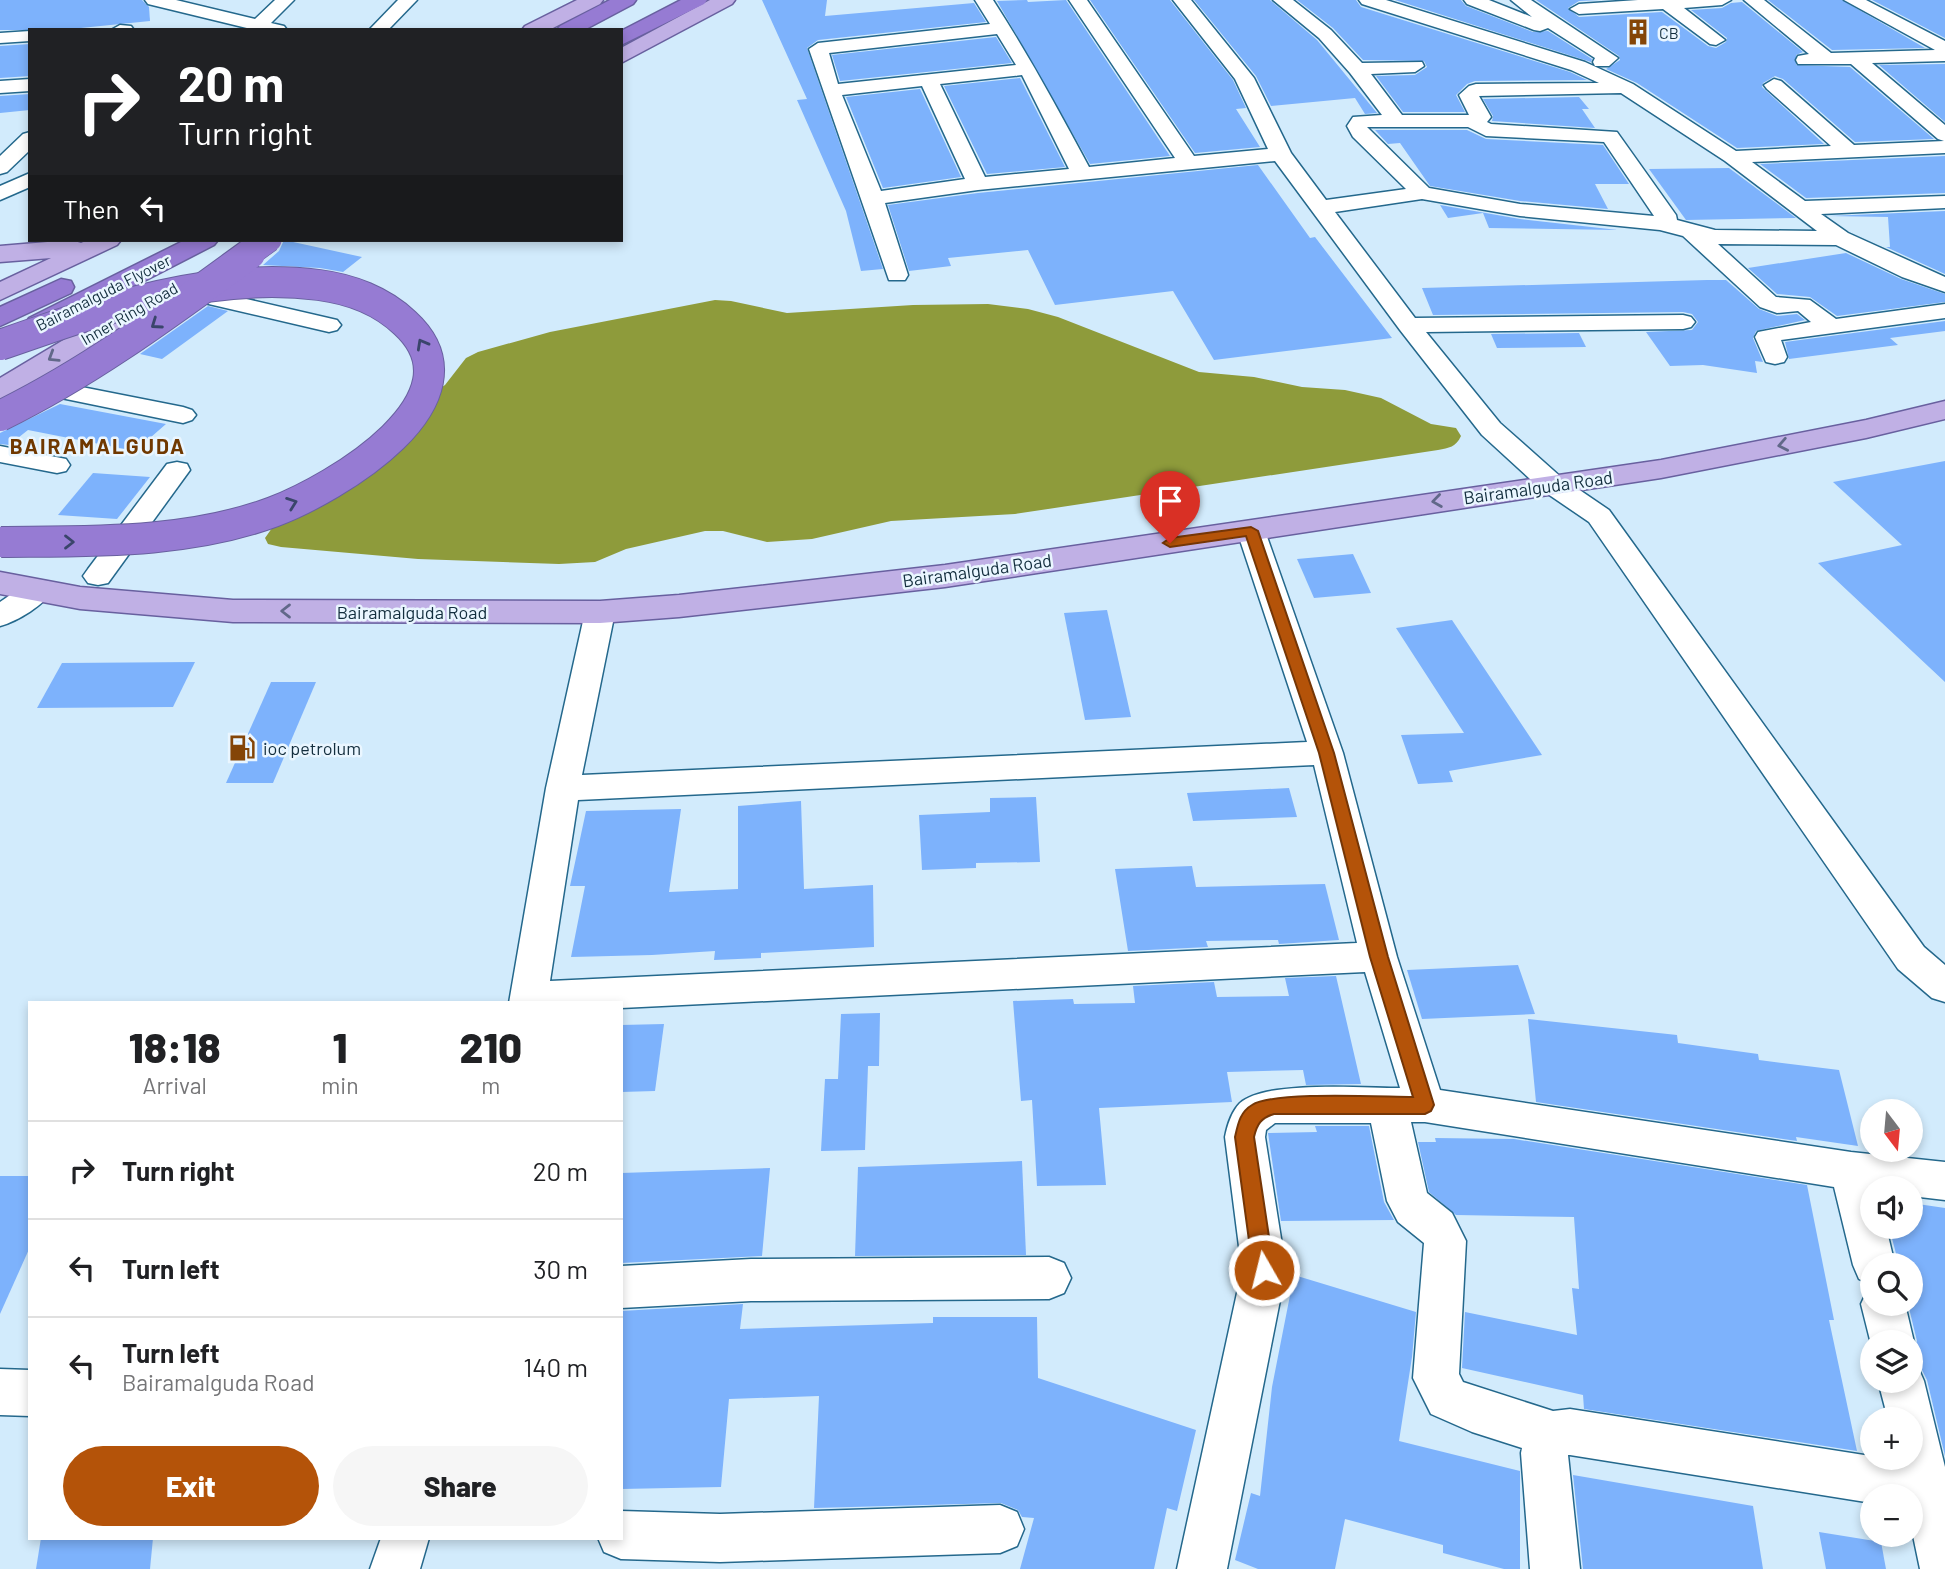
<!DOCTYPE html>
<html lang="en">
<head>
<meta charset="utf-8">
<style>
  body { margin:0; font-family:Barlow,sans-serif; background:#f6f6f6; color:#202124; height:100vh; display:flex; flex-direction:column; font-size:26px; white-space:nowrap }
  * { box-sizing:border-box; margin:0 }
  p { font-size:23px; color:#757577 }
  .icon { flex:none; width:38px; height:38px; fill:none; stroke:currentColor; stroke-width:2; stroke-linecap:round; stroke-linejoin:round }
  .map { position:relative; flex:1; overflow:hidden }
  .sheet { position:absolute; left:28px; top:1001px; width:595px; height:539px; display:flex; flex-direction:column; background:#fff; border-radius:0px; box-shadow:0 4px 10px #0003 }
  .sheet>* { flex:none }
  .hud { position:absolute; left:28px; top:28px; width:595px; height:214px; border-radius:0px; box-shadow:0 4px 10px #0003; background:#202124; color:#fff; overflow:hidden }
  .needle { width:46px; rotate:164deg }
  .buttons { position:absolute; left:1860px; top:1099px; display:grid; gap:14px }
  .buttons a { display:grid; place-items:center; width:63px; height:63px; border-radius:50%; background:#fff; box-shadow:0 4px 10px #0003; font-size:35px }
  .pin { position:absolute; display:grid; place-items:center; width:60px; height:60px; color:#fff; margin:-72px -30px; border-radius:50% 50% 50% 0; rotate:-45deg; box-shadow:0 0 7px #0007 }
  .pin .icon { rotate:45deg }
  .me { position:absolute; width:77px; margin:-38px; rotate:352deg; stroke-linejoin:round; filter:drop-shadow(0 0 5px #0008) }
  .turn { display:flex; align-items:center; gap:24px; height:147px; padding:0 35px; font-size:32px }
  .turn .icon { width:91px; height:91px; stroke-width:2.5 }
  .turn b { display:block; font-size:49px; line-height:60px }
  .then { display:flex; align-items:center; height:66px; padding:0 35px; background:#0003; gap:14px; font-size:26px }
  .eta { display:flex; justify-content:space-evenly; align-items:center; height:119px; text-align:center }
  .eta b { font-size:42px; font-weight:800; line-height:49px }
  .primary-button { display:flex; gap:14px; margin-top:auto; padding:14px 35px }
  .primary-button a { flex:1; height:80px; border-radius:42px; background:#b45309; color:#fff; font-size:28px; font-weight:800; line-height:80px; text-align:center }
  .primary-button a+a { background:#f6f6f6; color:#202124 }
  ul { padding:0; list-style:none }
  li { display:flex; align-items:center; gap:21px; height:98px; padding:0 35px; border-top:2px solid #e0e0e0 }
  li div { flex:1 }
  li b { display:block; font-size:26px }
  li em { font-style:normal }
  .map>svg:first-child { display:block }
  .water { fill:#8e9b3b }
  .building { fill:#7db2fc }
  .lines { fill:none; stroke-linecap:round; stroke-linejoin:round }
  .street-casing { stroke:#24688c; stroke-width:3 }
  .primary-casing { stroke:#68609f; stroke-width:3 }
  .highway-casing { stroke:#68609f; stroke-width:3 }
  .street { fill:#fff; fill-rule:evenodd }
  .primary { fill:#c0b0e5; fill-rule:evenodd }
  .highway { fill:#967bd3; fill-rule:evenodd }
  .highway-bridge-far1-casing { stroke:#68609f; stroke-width:24; stroke-linecap:butt }
  .highway-bridge-casing { stroke:#68609f; stroke-width:32; stroke-linecap:butt }
  .highway-bridge-far1 { stroke:#967bd3; stroke-width:23 }
  .highway-bridge { stroke:#967bd3; stroke-width:30 }
  .oneway { stroke:#3a456b }
  .oneway2 { stroke:#616889 }
  .route { fill:#b45309; stroke:#753606; stroke-width:2 }
  .labels { text-anchor:middle; dominant-baseline:central; stroke-width:5; stroke-linejoin:round; paint-order:stroke }
  .far-poi-label { font-size:16px; fill:#132e3e; stroke:#eaf6ff; text-anchor:start }
  .far-street-label { font-size:16px; fill:#132e3e; stroke:#eaf6ff }
  .street-label { font-size:18px; fill:#132e3e; stroke:#eaf6ff }
  .poi-label { font-size:18px; fill:#132e3e; stroke:#eaf6ff; text-anchor:start }
  .far-district-label { font-size:21px; font-weight:bold; letter-spacing:2px; fill:#703800; stroke:#eaf6ff }
</style>
</head>
<body>
<div class="map">
<svg width="1945" height="1569" viewBox="0 0 1945 1569">
  <rect width="100%" height="100%" fill="#d2ebfc"/>
  <!-- water -->
  <path class="water" d="M715,300L731,301L787,313L913,305L988,304L1028,309L1058,317L1199,372L1254,377L1302,387L1345,390L1381,398L1431,424L1456,428L1461,436C1456,447 1449,448 1438,450L1015,514L891,521L812,539L767,542L723,531H705L626,549L595,562L559,564L418,559L281,547L268,544L265,538L277,521L403,413L445,385L466,358L478,352L550,332Z"/>
  <!-- building -->
  <g class="building">
    <path d="M0,0H142L149,7L150,21L61,30H0Z"/>
    <path d="M762,0H827L825,16L974,3L986,22L818,40L807,48L883,269L861,271L846,211L797,100L807,99Z"/>
    <path d="M1027,0L1028,2L1066,0L1170,156L1090,164L997,1Z"/>
    <path d="M1090,0H1170L1233,80L1246,108L1236,109L1260,147L1195,153Z"/>
    <path d="M1194,0H1270L1317,40L1377,113L1365,114L1355,98L1271,106L1256,76Z"/>
    <path d="M1297,0H1356L1361,7L1570,72L1587,80L1475,81L1467,84L1456,95L1465,112H1403L1376,76L1415,75L1427,67L1424,61L1363,60L1333,28Z"/>
    <path d="M1395,0H1461L1466,6L1533,32L1548,31L1592,59L1591,62Z"/>
    <path d="M1536,0H1599L1579,1L1568,8L1579,17L1662,12L1708,46L1716,48L1726,42L1727,38L1691,10L1722,8L1731,3L1742,2L1803,52L1796,55V65L1850,67L1934,139L1855,142L1783,79L1775,76L1763,83L1762,87L1824,144L1737,148L1637,83L1606,69L1620,60L1619,56Z"/>
    <path d="M1768,0H1842L1925,48L1832,50Z"/>
    <path d="M1872,0H1945V38Z"/>
    <path d="M996,37L1012,63L840,81L832,55Z"/>
    <path d="M30,44V76L0,78V46Z"/>
    <path d="M1945,64V122L1879,65Z"/>
    <path d="M1020,78L1065,167L987,174L944,86Z"/>
    <path d="M920,89L961,177L883,188L846,97Z"/>
    <path d="M30,94V110L0,113V96Z"/>
    <path d="M1579,97L1589,109H1582L1595,128L1492,121L1493,116L1483,99Z"/>
    <path d="M1375,130H1467L1486,139L1603,145L1629,184H1595L1608,209L1520,201L1430,186L1400,143L1388,144Z"/>
    <path d="M1945,156V193L1806,198L1760,164Z"/>
    <path d="M1258,165L1310,238L1315,237L1392,338L1214,360L1173,291L1055,305L1028,250L948,258L951,266L909,271L888,205L978,193Z"/>
    <path d="M1729,168L1796,218L1686,220L1649,169Z"/>
    <path d="M1440,205L1520,219L1618,230L1489,228L1483,213L1448,218Z"/>
    <path d="M1945,211V274L1886,247H1890L1888,217L1829,216Z"/>
    <path d="M284,240L362,257L343,272L320,268L263,265L279,251Z"/>
    <path d="M1846,253L1901,279L1945,294V302L1837,316L1810,297L1777,294L1748,268Z"/>
    <path d="M1707,280H1726L1759,309L1777,316L1797,314L1805,320L1756,331L1753,338L1763,362L1755,361L1757,373L1703,365L1670,366L1646,332L1692,330L1698,322L1692,314L1683,312L1433,315L1422,288Z"/>
    <path d="M208,306L228,311L162,359L140,354Z"/>
    <path d="M1945,321V331L1890,338L1898,345L1789,359L1785,342Z"/>
    <path d="M1579,333L1586,347L1497,348L1491,334Z"/>
    <path d="M60,404L166,424L135,451L28,430L9,445L0,444V433Z"/>
    <path d="M1945,461V682L1818,563L1902,545L1833,482Z"/>
    <path d="M93,473L150,477L117,519L58,515Z"/>
    <path d="M1353,554L1371,593L1314,598L1297,559Z"/>
    <path d="M1107,610L1131,717L1085,720L1064,613Z"/>
    <path d="M1452,620L1542,755L1449,771L1453,782L1418,784L1401,735L1464,733L1396,628Z"/>
    <path d="M195,662L173,707L37,708L62,663Z"/>
    <path d="M271,682H316L273,783H226Z"/>
    <path d="M1289,788L1297,817L1193,821L1187,793Z"/>
    <path d="M1036,797L1040,862L976,863V868L922,870L919,815L990,812V798Z"/>
    <path d="M801,801L804,889L873,885L874,947L761,953V958L714,960L715,951L652,955L571,957L585,886H570L586,811L681,809L669,892L738,889V806Z"/>
    <path d="M1192,866L1196,887L1325,884L1339,940L1279,944L1278,940L1206,941L1208,947L1128,951L1115,869Z"/>
    <path d="M1518,965L1535,1014L1422,1019L1407,970Z"/>
    <path d="M1336,976L1361,1084L1306,1085L1303,1070L1227,1072L1232,1102L1099,1108L1106,1185L1037,1186L1032,1100L1021,1101L1013,1001L1073,999L1074,1004L1135,1003L1133,986L1214,982L1217,997L1289,996L1285,978Z"/>
    <path d="M880,1013L879,1066H868L865,1150L821,1151L825,1079H838L841,1014Z"/>
    <path d="M1528,1019L1677,1035L1678,1043L1758,1054L1759,1060L1839,1070L1858,1146L1796,1137L1797,1141L1536,1102Z"/>
    <path d="M664,1024L655,1091L621,1092V1025Z"/>
    <path d="M1315,1126H1369L1384,1202L1394,1220L1281,1221L1268,1133L1317,1132Z"/>
    <path d="M1435,1138L1514,1139L1807,1185L1834,1320H1829L1857,1451L1584,1409L1583,1395L1462,1368L1465,1312L1577,1335L1572,1288L1579,1289L1574,1217L1456,1215L1429,1192L1418,1142H1436Z"/>
    <path d="M1022,1161L1026,1255L855,1256L858,1167Z"/>
    <path d="M770,1168L762,1256L621,1263V1173Z"/>
    <path d="M0,1176H30V1247L0,1314Z"/>
    <path d="M1911,1203L1945,1208V1456L1927,1380L1919,1364L1911,1361V1353L1917,1341L1908,1304H1911V1265H1899L1889,1227H1911Z"/>
    <path d="M1294,1275L1416,1312L1412,1357L1399,1441L1520,1471V1569H1504L1443,1553V1545L1345,1519L1335,1569H1258L1235,1560L1251,1493L1260,1496L1272,1387Z"/>
    <path d="M743,1304L740,1329L933,1323V1317H1037L1038,1378L1196,1430L1177,1511L1167,1508L1154,1569H1020L1034,1518L1022,1517L1018,1510L1001,1503L814,1508L819,1396L729,1399L721,1487L621,1489V1311Z"/>
    <path d="M1573,1475L1753,1506L1763,1569H1583Z"/>
    <path d="M1819,1532L1881,1542L1886,1569H1826Z"/>
    <path d="M41,1538H153L150,1569H36Z"/>
  </g>
  <g class="lines">
    <!-- street casing -->
    <g class="street-casing">
      <g id="street">
        <path d="M145,0H176L255,19L275,0H294L271,23L284,26L287,30H255L148,4Z"/>
        <path d="M398,0H417L388,30H369Z"/>
        <path d="M975,0H993C1028,54 1058,109 1089,167L1175,158L1069,0H1087L1194,156L1268,149L1235,79L1173,0H1191L1254,78L1291,153L1326,200L1406,189L1353,137L1347,126L1353,117L1382,115L1350,73L1319,38L1273,0H1293L1331,30L1362,63L1422,62L1424,66L1415,72L1371,74L1402,115H1469L1459,95L1469,86L1476,84L1599,83L1571,70L1362,4L1359,0H1386L1585,62L1633,84L1736,151L1831,146L1767,89L1764,85L1774,79L1781,81L1854,145L1944,141L1938,139L1851,64H1798L1796,60L1798,56L1809,54L1744,0H1764L1831,53L1935,50L1844,0H1866L1945,41V61L1872,63L1945,125V153L1752,162L1805,201L1945,196V208L1821,214L1848,233L1945,277V292L1902,277L1836,245L1718,244L1776,297L1810,300L1836,319L1945,304V318L1781,340L1787,357L1784,362L1775,364L1766,362L1755,337L1758,332L1811,322L1798,311L1777,313L1760,307L1683,236L1660,230L1520,216L1422,199L1335,212L1415,318L1683,315L1691,317L1695,322L1691,327L1683,329L1426,332L1500,423L1562,478L1609,510L1924,947L1945,965V1002L1932,998L1898,969L1589,522L1542,490L1482,435L1400,330L1275,161L978,190L885,203L908,275L905,280H889L809,49L818,43L990,24ZM997,34L1016,65L838,84L829,53ZM1022,75L1069,169L985,177L940,84ZM922,86L965,179L881,191L842,95ZM1621,93L1725,161L1817,231L1715,230L1677,220L1676,215L1617,132L1491,124L1487,122L1491,117L1479,96ZM1367,127H1468L1486,136L1604,142L1654,216L1520,204L1429,188Z"/>
        <path d="M1464,0H1489L1532,17L1511,0H1531L1618,58L1609,66H1595L1593,62L1595,58L1548,28L1540,31L1534,30L1467,4Z"/>
        <path d="M1638,0H1731L1722,5L1684,8L1725,40L1716,45L1710,44L1663,9L1579,14L1570,9L1579,4Z"/>
        <path d="M120,25L131,26L134,30H111Z"/>
        <path d="M30,31V41L0,43V33Z"/>
        <path d="M30,79V91L0,93V81Z"/>
        <path d="M30,132V150L7,172L0,174V156L23,134Z"/>
        <path d="M30,173V187L0,200V186Z"/>
        <path d="M178,283L337,320L341,325L337,330L329,332L170,295L166,290L170,285Z"/>
        <path d="M31,377L183,407L192,410L196,415L192,420L183,423L22,390L18,385L22,380Z"/>
        <path d="M0,446L66,459L70,465L66,471L57,473L0,462Z"/>
        <path d="M177,462L187,464L190,470L108,583L98,585L88,583L83,576L88,569L167,464Z"/>
        <path d="M1251,522L1261,525L1265,531L1343,753L1397,957L1440,1090L1851,1152L1945,1162V1200L1911,1196V1188H1872V1227H1886L1895,1265H1872V1285L1859,1279L1853,1265L1834,1187L1425,1122H1411L1427,1193L1452,1213L1466,1241L1459,1374L1463,1382L1553,1411L1570,1409L1896,1460L1911,1458V1419H1888L1878,1381H1911V1363L1917,1365L1924,1381L1945,1467V1569H1920L1911,1526V1496H1872V1503L1570,1455H1568L1580,1569H1530L1521,1453L1522,1448L1472,1432L1431,1414L1413,1378L1424,1243L1398,1222L1387,1201L1371,1123H1275L1266,1130L1265,1137L1286,1270L1227,1569H1177L1242,1270L1225,1137C1227,1126 1232,1111 1240,1103C1266,1080 1364,1088 1400,1088L1365,972L621,1008V1003H509L546,788L585,612L589,605L600,602L611,605L615,612L582,775L1307,742L1237,531L1241,525ZM1314,765L1357,943L550,981L578,800Z"/>
        <path d="M39,580L49,582L54,589C44,605 18,621 0,626V602L29,582Z"/>
        <path d="M1049,1257L1064,1263L1071,1278L1064,1293L1049,1299L751,1301L621,1308V1266L751,1259Z"/>
        <path d="M1872,1287V1304H1905L1914,1342L1911,1350V1342H1872V1348L1861,1304L1868,1289Z"/>
        <path d="M0,1369L30,1370V1416L0,1415Z"/>
        <path d="M1000,1505L1017,1512L1024,1529L1017,1546L1000,1553L720,1562L621,1559L604,1552L598,1538H621V1511L720,1514Z"/>
        <path d="M381,1538H429L420,1569H370Z"/>
      </g>
    </g>
    <!-- primary casing -->
    <g class="primary-casing">
      <g id="primary">
        <path d="M577,0H603L600,4L549,30H522L525,26Z"/>
        <path d="M710,0H735L732,4L621,63V48Z"/>
        <path d="M71,240L81,243L88,240H121L117,245L0,300V282L51,258L0,262V246Z"/>
        <path d="M152,291L162,293L166,299L162,305L10,396L0,399V378L142,293Z"/>
        <path d="M1945,401V419L1866,438L1661,478L945,587L679,617L600,623L233,622L80,609L0,594V572L80,587L233,600L600,601L679,595L945,565L1661,460L1866,420Z"/>
      </g>
    </g>
    <!-- highway casing -->
    <g class="highway-casing">
      <g id="highway">
        <path d="M610,0H636L633,4L584,30H557L560,26Z"/>
        <path d="M681,0H707L704,4L621,45V31Z"/>
        <path d="M185,240H218L214,245L49,330L39,332L29,330L25,324L29,318Z"/>
        <path d="M61,279L71,281L74,287L71,293L0,326V307Z"/>
      </g>
    </g>
    <!-- street -->
    <use href="#street" class="street"/>
    <!-- primary -->
    <use href="#primary" class="primary"/>
    <!-- highway -->
    <use href="#highway" class="highway"/>
    <!-- highway-bridge-far1 casing -->
    <g class="highway-bridge-far1-casing">
      <path id="highway-bridge-far1" d="M248,256L270,240"/>
    </g>
    <!-- highway-bridge casing -->
    <g class="highway-bridge-casing">
      <g id="highway-bridge">
        <path d="M0,345C103,309 209,271 319,285C350,289 382,301 405,323C488,399 334,489 273,512C187,544 91,541 1,542"/>
        <path d="M0,416C90,372 169,313 250,254"/>
      </g>
    </g>
    <!-- highway-bridge-far1 -->
    <use href="#highway-bridge-far1" class="highway-bridge-far1"/>
    <!-- highway-bridge -->
    <use href="#highway-bridge" class="highway-bridge"/>
  </g>
  <!-- one-way arrows -->
  <defs><path id="oneway-chevron" d="M-2-3.5L2.5 0L-2 3.5" fill="none" stroke-width="1.6" stroke-linecap="round" stroke-linejoin="round" transform="scale(1.75)"/></defs>
  <g class="oneway">
    <use href="#oneway-chevron" transform="translate(156 324) rotate(145)"/>
    <use href="#oneway-chevron" transform="translate(422 344) rotate(-119)"/>
    <use href="#oneway-chevron" transform="translate(292 503) rotate(-20)"/>
    <use href="#oneway-chevron" transform="translate(69 542)"/>
  </g>
  <g class="oneway2">
    <use href="#oneway-chevron" transform="translate(53 357) rotate(148)"/>
    <use href="#oneway-chevron" transform="translate(1783 445) rotate(169)"/>
    <use href="#oneway-chevron" transform="translate(1437 501) rotate(172)"/>
    <use href="#oneway-chevron" transform="translate(286 611) rotate(-180)"/>
  </g>
  <!-- route -->
  <path class="route" d="M1251,527L1258,531L1334,753L1388,957L1434,1105L1431,1111L1425,1114H1274C1261,1118 1257,1124 1254,1137L1274,1270L1271,1277L1264,1279L1256,1277L1253,1270L1235,1137C1238,1124 1240,1112 1252,1105C1273,1091 1382,1097 1413,1097L1370,957L1319,753L1246,536L1170,547L1163,543L1170,538Z"/>
  <!-- icons -->
  <defs>
    <g id="building-bare" transform="scale(2.1)"><path d="M-4-6H4V6H1V3H-1V6H-4ZM-2.5-4.3h1.7v1.8h-1.7ZM.8-4.3h1.7v1.8H.8ZM-2.5-1h1.7V.8h-1.7ZM.8-1h1.7V.8H.8Z" fill="#844507" stroke="#eaf6ff" stroke-width="2.5" paint-order="stroke"/></g>
    <g id="fuel-bare" transform="scale(2.1)"><path d="M-5.5-6h7V0h2V4h1.3V-2.5L3-4.5l.8-.8L6-3V5H2.5V1h-1V6h-7ZM-4.2-4.7v3.2H.2V-4.7Z" fill="#844507" stroke="#eaf6ff" stroke-width="2.5" paint-order="stroke"/></g>
  </defs>
  <g fill-rule="evenodd">
    <use href="#building-bare" x="1638" y="32"/>
    <use href="#fuel-bare" x="242" y="748"/>
  </g>
  <g class="labels">
    <!-- far-poi labels -->
    <g class="far-poi-label">
      <text x="1659" y="32">CB</text>
    </g>
    <!-- far-street labels -->
    <g class="far-street-label">
      <text transform="translate(103 292) rotate(-27)">Bairamalguda Flyover</text>
      <text transform="translate(129 313) rotate(-30)">Inner Ring Road</text>
    </g>
    <!-- street labels -->
    <g class="street-label">
      <text transform="translate(1538 487) rotate(-8)">Bairamalguda Road</text>
      <text transform="translate(977 570) rotate(-8)">Bairamalguda Road</text>
      <text x="412" y="612">Bairamalguda Road</text>
    </g>
    <!-- poi labels -->
    <g class="poi-label">
      <text x="263" y="748">ioc petrolum</text>
    </g>
    <!-- far-district labels -->
    <g class="far-district-label">
      <text x="98" y="445">BAIRAMALGUDA</text>
    </g>
  </g>
</svg>
<div class="buttons">
<a><svg class="needle" viewBox="-14 -14 28 28"><path d="M0-13l5 13h-10z" fill="#e53935"/><path d="M0 13l5-13h-10z" fill="#757577"/></svg></a>
<a><svg class="icon" aria-label="sound" viewBox="0 0 24 24"><path d="M4 9h4l5-4v14l-5-4H4zM17 9q2 3 0 6"/></svg></a>
<a><svg class="icon" aria-label="search" viewBox="0 0 24 24"><circle cx="10" cy="10" r="6"/><path d="M15 15l6 6"/></svg></a>
<a><svg class="icon" aria-label="layers" viewBox="0 0 24 24"><path d="M12 4l9 5-9 5-9-5zM3 14l9 5 9-5"/></svg></a>
<a>+</a>
<a>−</a>
</div>
<div class="pin" style="left:1170px;top:543px;background:#d93025"><svg class="icon" aria-label="arrive" viewBox="0 0 24 24"><path d="M6 21V4h12l-3 4 3 4H6"/></svg></div>
<svg class="me" style="left:1264px;top:1270px" viewBox="-20 -20 40 40"><circle r="17" fill="#b45309" stroke="#fff" stroke-width="3"/><path d="M0-11L8 9 0 5-8 9z" fill="#fff"/></svg>
<div class="hud">
<div class="turn"><svg class="icon" aria-label="right" viewBox="0 0 24 24"><path d="M7 20v-9h11M14 6l5 5-5 5"/></svg><div><b>20 m</b>Turn right</div></div>
<div class="then">Then<svg class="icon" aria-label="left" viewBox="0 0 24 24"><path d="M17 20v-9H6M10 6l-5 5 5 5"/></svg></div>
</div>
<section class="sheet">
<div class="eta">
<div><b>18:18</b><p>Arrival</p></div>
<div><b>1</b><p>min</p></div>
<div><b>210</b><p>m</p></div>
</div>
<ul>
<li><svg class="icon" aria-label="right" viewBox="0 0 24 24"><path d="M7 20v-9h11M14 6l5 5-5 5"/></svg><div><b>Turn right</b></div><em>20 m</em></li>
<li><svg class="icon" aria-label="left" viewBox="0 0 24 24"><path d="M17 20v-9H6M10 6l-5 5 5 5"/></svg><div><b>Turn left</b></div><em>30 m</em></li>
<li><svg class="icon" aria-label="left" viewBox="0 0 24 24"><path d="M17 20v-9H6M10 6l-5 5 5 5"/></svg><div><b>Turn left</b><p>Bairamalguda Road</p></div><em>140 m</em></li>
</ul>
<div class="primary-button"><a>Exit</a><a>Share</a></div>
</section>
</div>
</body>
</html>
